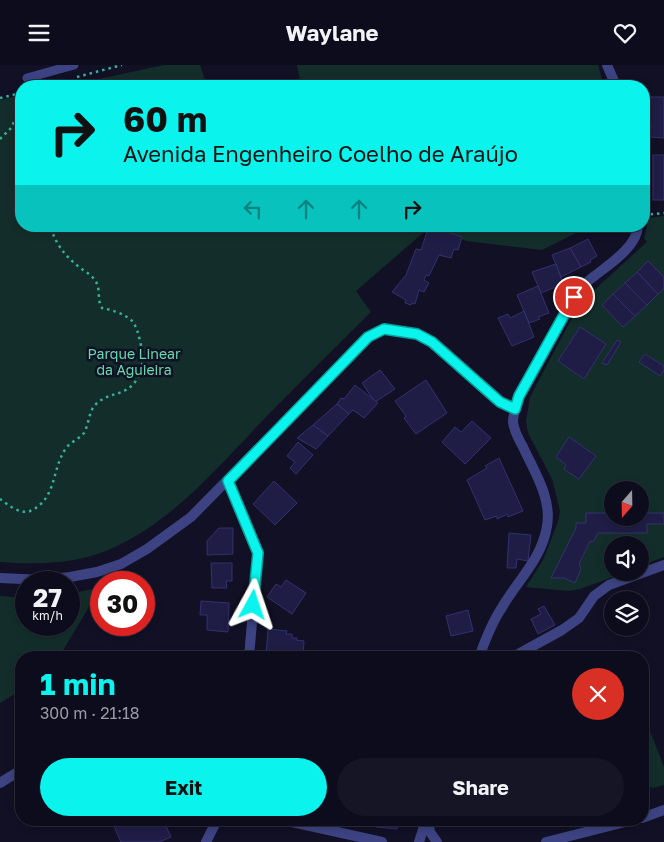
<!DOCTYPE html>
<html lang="en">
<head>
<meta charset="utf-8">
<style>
  body { margin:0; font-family:"Golos Text",sans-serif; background:#161525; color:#f1f3f6; height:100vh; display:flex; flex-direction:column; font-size:19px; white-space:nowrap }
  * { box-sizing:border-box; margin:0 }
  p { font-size:16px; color:#9a9ba3 }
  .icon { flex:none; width:28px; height:28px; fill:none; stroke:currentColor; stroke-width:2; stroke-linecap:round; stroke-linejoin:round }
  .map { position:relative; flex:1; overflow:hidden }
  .panel { position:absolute; left:15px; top:586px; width:634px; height:175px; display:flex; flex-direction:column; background:#0d0c1c; border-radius:20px; box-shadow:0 2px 8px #0003,0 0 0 1px #2d2c3b }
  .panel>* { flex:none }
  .banner { position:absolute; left:15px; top:15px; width:635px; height:152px; border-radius:20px; box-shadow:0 2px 8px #0003,0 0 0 1px #2d2c3b; background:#0af4ed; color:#111; overflow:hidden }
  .needle { width:32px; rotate:200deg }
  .fabs { position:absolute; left:604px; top:416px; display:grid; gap:10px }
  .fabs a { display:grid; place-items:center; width:45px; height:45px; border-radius:50%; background:#0d0c1c; box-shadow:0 2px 8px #0003,0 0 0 1px #2d2c3b; font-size:25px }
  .speed { position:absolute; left:15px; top:506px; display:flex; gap:10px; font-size:25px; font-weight:700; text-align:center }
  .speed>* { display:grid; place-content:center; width:65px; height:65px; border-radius:50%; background:#0d0c1c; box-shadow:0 2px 8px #0003,0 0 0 1px #2d2c3b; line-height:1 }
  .speed small { font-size:12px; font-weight:400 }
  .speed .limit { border:8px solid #d22; background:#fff; color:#111 }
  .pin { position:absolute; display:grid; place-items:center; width:42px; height:42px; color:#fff; margin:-21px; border:2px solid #fff; border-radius:50%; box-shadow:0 1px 5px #0007 }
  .me { position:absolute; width:55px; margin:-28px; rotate:5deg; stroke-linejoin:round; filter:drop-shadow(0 0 4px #0008) }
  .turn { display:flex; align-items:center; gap:18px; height:105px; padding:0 25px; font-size:22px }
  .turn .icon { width:65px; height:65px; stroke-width:2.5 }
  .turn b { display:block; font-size:35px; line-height:42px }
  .lanes { display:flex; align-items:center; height:48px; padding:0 25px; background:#0003; justify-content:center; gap:25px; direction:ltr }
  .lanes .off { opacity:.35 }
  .round { display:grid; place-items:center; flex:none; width:52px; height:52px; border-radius:26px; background:#161525 }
  .overview { display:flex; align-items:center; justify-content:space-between; height:85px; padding:0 25px }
  h1 { font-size:30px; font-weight:700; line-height:38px; color:#0af4ed }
  .button { display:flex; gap:10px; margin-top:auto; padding:10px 25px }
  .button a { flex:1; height:58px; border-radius:30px; background:#0af4ed; color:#111; font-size:20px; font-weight:700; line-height:58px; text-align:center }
  .button a+a { background:#161525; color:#f1f3f6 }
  header { display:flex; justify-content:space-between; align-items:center; height:65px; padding:0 25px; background:#0d0c1c; font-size:22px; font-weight:700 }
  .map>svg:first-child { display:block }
  .green { fill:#132e2a; fill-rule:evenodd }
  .building { fill:#1f1d45; stroke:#343070 }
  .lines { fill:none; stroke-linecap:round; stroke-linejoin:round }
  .path { stroke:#34b29a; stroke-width:2.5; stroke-dasharray:2.5 4; stroke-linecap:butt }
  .lane { stroke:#3d4382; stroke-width:9 }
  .street { stroke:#3d4382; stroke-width:10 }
  .route-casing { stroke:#069f9a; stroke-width:12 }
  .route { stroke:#0af4ed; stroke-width:9 }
  .labels { text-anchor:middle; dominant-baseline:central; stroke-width:5; stroke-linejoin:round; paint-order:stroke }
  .park-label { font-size:14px; fill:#64dbad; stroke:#111025 }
</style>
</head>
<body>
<header><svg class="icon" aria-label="menu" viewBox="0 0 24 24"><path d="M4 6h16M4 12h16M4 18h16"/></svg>Waylane<svg class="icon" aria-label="heart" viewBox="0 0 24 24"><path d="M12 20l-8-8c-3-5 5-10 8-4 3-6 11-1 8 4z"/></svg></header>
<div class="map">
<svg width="664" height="777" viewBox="0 0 664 777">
  <rect width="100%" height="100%" fill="#111025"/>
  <!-- green -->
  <g class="green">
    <path d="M164,0H200L207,21H66Z"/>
    <path d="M297,0H598L603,18L594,21H301Z"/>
    <path d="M21,30V161H431L356,226L371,247C335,283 299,318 264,354C219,401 175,454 115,482C80,499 38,500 0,497V35Z"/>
    <path d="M664,151V492L640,501V480H612V508H624L580,524L569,526L526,522L543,495L558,457L560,446L552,414L528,368L526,356L530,332L580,238L647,177L644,173L647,162V153ZM612,425H640V452H612Z"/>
    <path d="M437,161H590L542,185L466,176Z"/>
    <path d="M98,523L86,547L59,592H21V625L0,638V531L26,533V560H69V529Z"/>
    <path d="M643,648L664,702V720L653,723L648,721L643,706Z"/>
  </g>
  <!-- building -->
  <g class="building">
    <path d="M644,32H664V73L650,72L651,59L647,58L649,45H644Z"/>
    <rect x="653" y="90" width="11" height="45"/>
    <path d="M429,161L462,172L458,185L454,184L451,193L439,190L429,211L426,210L424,215L429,218L424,227L419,225L415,239L412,238L411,240L405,238L406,235L392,227L406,210L416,184L421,185Z"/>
    <path d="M588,174L597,191L590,195L591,197L581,202L570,183Z"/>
    <path d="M570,183L581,202L561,212L552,190Z"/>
    <path d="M648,196L664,212V224L658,229L637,207Z"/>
    <path d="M556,199L563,219L541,228L532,207Z"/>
    <path d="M637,207L658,229L647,240L625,218Z"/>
    <path d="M625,218L647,240L635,251L613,229Z"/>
    <path d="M538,221L549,248L538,252L540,254L529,258L517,230Z"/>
    <path d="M613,229L635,251L623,262L602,240Z"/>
    <path d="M524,246L534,272L512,281L498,253L508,249L510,253Z"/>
    <path d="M580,262L606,279L584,314L558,296Z"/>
    <path d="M617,275L621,277L607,300L602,298Z"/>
    <path d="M645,289L664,301V305L660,311L639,297Z"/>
    <path d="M380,305L395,324L375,337L362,318Z"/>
    <path d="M426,315L447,348L416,369L404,353L406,351L395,336Z"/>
    <path d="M355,320L378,338L364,353L353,345L349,349L337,339L341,333L344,334Z"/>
    <path d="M337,339L349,349L328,371L313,360Z"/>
    <path d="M472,356L491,373L465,399L442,377L455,362L461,367Z"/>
    <path d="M313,360L328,371L316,384L297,373Z"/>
    <path d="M569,372L596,391L579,414L564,404L566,400L556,392Z"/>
    <path d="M298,377L313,390L296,409L290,403L295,397L287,391Z"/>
    <path d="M499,393L523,446L508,452L507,449L497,454V451L485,455L467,415L487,403L485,401Z"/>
    <path d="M274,416L297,438L275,460L253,439Z"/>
    <path d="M586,448H612V452H640V448H664V459H647V468H598L593,477L590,476L579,499L581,504L575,518L564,513H551L576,463V458H586Z"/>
    <path d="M219,463H233V489L207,490V476Z"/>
    <path d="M509,468L531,470L528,496L517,494L516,503H507Z"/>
    <path d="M211,498H232V516H226L227,523H212Z"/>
    <path d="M286,515L306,528L292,549L267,532L276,519L281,522Z"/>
    <path d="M201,536L229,538L228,567L207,565V550H200Z"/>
    <path d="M544,541L555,560L538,569L531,554L541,549L538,544Z"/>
    <path d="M468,545L473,566L451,571L446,551Z"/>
    <path d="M268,564L287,566L286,569H292V573H297L296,575L304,576L303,592H266Z"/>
    <path d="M116,755H163L171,772L159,777H121L112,757Z"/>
    <path d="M377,755H398L397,764L376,762Z"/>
  </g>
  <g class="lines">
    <!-- path -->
    <g class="path">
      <path d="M77,12L122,0"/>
      <path d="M0,33L21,28"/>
      <path d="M0,74L11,63L21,42"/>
      <path d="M644,150L664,148"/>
      <path d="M0,434C7,439 20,450 30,446C58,434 51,402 67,382C71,377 79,374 84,368C89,359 89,346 95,340C107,328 118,331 129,323C135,319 141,309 142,301C144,291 139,265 133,257C126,249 112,245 102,243C96,234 102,223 94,214C90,209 84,206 79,202C64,190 56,179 50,161"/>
    </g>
    <!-- lane -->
    <path class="lane" d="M27,13L74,0"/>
    <!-- street -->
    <g class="street">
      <path d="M607,0L616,21"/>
      <path d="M228,415L258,488L249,592"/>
      <path d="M0,513L44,515L70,512L97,507L121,499L147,484L191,452L368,272L384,264L417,269L432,277L500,337L515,344"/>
      <path d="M479,592C485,576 491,559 501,544C517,516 542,494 547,461C552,433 534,406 523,382C519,375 514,366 513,357C513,349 517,340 519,331L574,232C578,227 582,221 587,217C603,203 637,184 638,161"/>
      <path d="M513,592L562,565L579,553L594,531L609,520L664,500"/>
      <path d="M0,718L21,705"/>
      <path d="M642,753L664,745"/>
      <path d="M283,755L382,777"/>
      <path d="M428,755L430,767L437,777"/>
      <path d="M206,777L217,755"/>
      <path d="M419,777L426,755"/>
      <path d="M546,777L633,755"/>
    </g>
  </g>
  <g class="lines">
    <!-- route casing -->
    <g class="route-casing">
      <path id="route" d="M253,540L258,488L228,416L368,272L384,264L417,269L432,277L500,337L515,344L519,331L574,232"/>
    </g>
    <!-- route -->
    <use href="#route" class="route"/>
  </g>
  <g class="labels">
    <!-- park labels -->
    <g class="park-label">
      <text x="134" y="288">Parque Linear<tspan x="134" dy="16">da Aguieira</tspan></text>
    </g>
  </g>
</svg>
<div class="fabs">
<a><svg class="needle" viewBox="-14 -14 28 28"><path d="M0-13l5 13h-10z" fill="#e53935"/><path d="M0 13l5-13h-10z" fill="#9a9ba3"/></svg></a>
<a><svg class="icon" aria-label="sound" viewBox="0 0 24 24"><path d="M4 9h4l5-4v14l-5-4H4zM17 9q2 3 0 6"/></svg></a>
<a><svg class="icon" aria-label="layers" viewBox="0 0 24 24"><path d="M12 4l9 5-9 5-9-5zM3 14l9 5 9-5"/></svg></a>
</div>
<div class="speed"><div>27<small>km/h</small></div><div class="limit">30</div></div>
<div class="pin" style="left:574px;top:232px;background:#d93025"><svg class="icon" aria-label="arrive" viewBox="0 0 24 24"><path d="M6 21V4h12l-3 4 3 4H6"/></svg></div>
<svg class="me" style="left:253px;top:540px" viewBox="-20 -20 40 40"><path d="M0-17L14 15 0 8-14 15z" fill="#0af4ed" stroke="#fff" stroke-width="4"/></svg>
<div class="banner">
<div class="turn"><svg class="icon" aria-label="right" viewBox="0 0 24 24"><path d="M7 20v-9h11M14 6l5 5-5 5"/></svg><div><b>60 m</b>Avenida Engenheiro Coelho de Araújo</div></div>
<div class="lanes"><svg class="icon off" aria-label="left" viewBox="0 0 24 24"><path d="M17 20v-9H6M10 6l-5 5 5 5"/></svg><svg class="icon off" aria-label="ahead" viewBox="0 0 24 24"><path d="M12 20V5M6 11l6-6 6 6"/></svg><svg class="icon off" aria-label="ahead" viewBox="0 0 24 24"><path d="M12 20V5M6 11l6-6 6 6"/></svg><svg class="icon" aria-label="right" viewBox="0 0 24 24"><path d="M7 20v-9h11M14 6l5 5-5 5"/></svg></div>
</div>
<section class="panel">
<div class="overview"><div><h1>1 min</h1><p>300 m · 21:18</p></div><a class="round" style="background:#d93025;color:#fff"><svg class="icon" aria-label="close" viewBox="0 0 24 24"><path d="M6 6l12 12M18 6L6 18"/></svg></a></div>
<div class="button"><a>Exit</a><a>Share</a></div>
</section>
</div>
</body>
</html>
